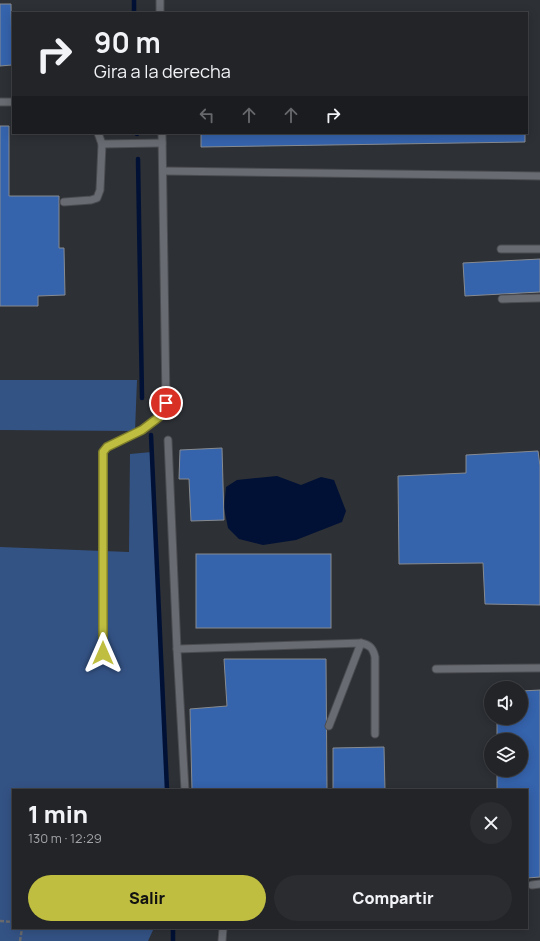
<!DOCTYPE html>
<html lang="es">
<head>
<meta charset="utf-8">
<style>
  body { margin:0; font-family:Manrope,sans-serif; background:#2a2c30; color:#f1f3f6; height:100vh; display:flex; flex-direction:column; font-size:15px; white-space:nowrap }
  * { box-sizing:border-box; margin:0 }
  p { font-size:13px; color:#a2a4a8 }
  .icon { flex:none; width:22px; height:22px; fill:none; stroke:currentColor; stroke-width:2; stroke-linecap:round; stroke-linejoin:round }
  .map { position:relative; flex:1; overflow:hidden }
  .sheet { position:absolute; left:12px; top:789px; width:516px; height:140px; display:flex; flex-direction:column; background:#222428; border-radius:0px; box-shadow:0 2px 10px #0003,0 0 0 1px #3f4145 }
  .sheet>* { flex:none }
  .guide { position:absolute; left:12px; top:12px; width:516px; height:122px; border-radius:0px; box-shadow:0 2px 10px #0003,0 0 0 1px #3f4145; background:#222428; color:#f1f3f6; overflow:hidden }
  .tools { position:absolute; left:484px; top:681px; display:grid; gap:8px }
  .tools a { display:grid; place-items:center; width:44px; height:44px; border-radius:50%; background:#222428; box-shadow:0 2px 10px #0003,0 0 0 1px #3f4145; font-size:20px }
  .pin { position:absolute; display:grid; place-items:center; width:34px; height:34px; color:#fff; margin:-17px; border:2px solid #fff; border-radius:50%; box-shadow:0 1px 4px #0007 }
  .me { position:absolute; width:44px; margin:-22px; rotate:0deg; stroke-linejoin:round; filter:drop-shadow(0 0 3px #0008) }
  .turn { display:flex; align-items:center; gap:14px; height:84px; padding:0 16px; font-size:18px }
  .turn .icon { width:52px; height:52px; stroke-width:2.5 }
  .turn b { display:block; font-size:28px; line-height:34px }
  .lanes { display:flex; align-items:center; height:38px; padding:0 16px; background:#0003; justify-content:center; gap:20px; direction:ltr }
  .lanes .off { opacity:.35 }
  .round { display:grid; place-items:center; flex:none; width:42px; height:42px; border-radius:21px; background:#2a2c30 }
  .overview { display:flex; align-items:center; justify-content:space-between; height:68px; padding:0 16px }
  h1 { font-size:24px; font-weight:800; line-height:30px }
  .action { display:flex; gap:8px; margin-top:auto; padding:8px 16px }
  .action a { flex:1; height:46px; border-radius:24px; background:#bfbe41; color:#111; font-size:16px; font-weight:800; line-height:46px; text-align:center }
  .action a+a { background:#2a2c30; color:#f1f3f6 }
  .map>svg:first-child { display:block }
  .green { fill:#345385 }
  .water { fill:#001135 }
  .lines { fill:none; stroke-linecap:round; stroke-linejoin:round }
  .stream { stroke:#001135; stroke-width:4.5 }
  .building { fill:#3563ac; stroke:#878b90 }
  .service-casing { stroke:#4a4c51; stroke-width:9 }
  .path { stroke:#686a6e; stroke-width:2.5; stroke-dasharray:4 2; stroke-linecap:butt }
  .service { stroke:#686b71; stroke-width:7 }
  .route-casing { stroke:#7c7c2a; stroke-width:10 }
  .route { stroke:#bfbe41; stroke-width:7 }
</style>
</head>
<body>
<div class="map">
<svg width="540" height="941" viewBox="0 0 540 941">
  <rect width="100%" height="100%" fill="#2d3035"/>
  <!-- green -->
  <g class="green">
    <path d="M0,380H137L135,431L0,430Z"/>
    <path d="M152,452L167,790H13V928H154L148,941H0V547L129,552L130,454Z"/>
  </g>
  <!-- water -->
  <path class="water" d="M277,476L301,485L321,477L334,480L346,511L342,522L296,540L263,545L239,539L228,528L224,508L226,487L237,480Z"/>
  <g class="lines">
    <!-- stream -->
    <g class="stream">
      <path d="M134,13V0"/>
      <path d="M137,133V134"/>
      <path d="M138,159L142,398"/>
      <path d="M151,435L167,790"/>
      <path d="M173,928V941"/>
    </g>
  </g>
  <!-- building -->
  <g class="building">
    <path d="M0,4H11L12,65L0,66Z"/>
    <path d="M0,126H9V196H59V248H64L65,295L38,296V306H0Z"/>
    <path d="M201,133H525V142L201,147Z"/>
    <path d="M540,259V292L465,296L463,263Z"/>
    <path d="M222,448L224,520L191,521L189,479H179L180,450Z"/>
    <path d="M538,451L540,466V605L485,604L483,563L399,564L398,476L466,473V455Z"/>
    <rect x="196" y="554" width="135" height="74"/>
    <path d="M224,659H326L327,790H192L190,709L227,706Z"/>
    <path d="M540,690V877L527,878V790H497V770H521V740H497V718H521V691Z"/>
    <path d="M384,747L385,790H333V748Z"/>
  </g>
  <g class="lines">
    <!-- service casing -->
    <g class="service-casing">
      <g id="service">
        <path d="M160,0V13"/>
        <path d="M0,102H13"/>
        <path d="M98,133L102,144"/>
        <path d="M163,171L540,176"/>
        <path d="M64,202L91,200L97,198L100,190L102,144L162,143"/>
        <path d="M501,249H540"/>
        <path d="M502,299L540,298"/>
        <path d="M168,440L177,649L185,790"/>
        <path d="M177,649L361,643C370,645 373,648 375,657V734"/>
        <path d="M103,653V452L107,447L142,430L159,417L166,403L162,133"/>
        <path d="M436,669L540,668"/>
        <path d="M329,726L361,643"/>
        <path d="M532,885L540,884"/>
        <path d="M222,941L223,928"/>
      </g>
    </g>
    <!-- path -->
    <g class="path">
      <path d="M0,921L13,922"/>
      <path d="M20,941L22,928"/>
    </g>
    <!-- service -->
    <use href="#service" class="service"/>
  </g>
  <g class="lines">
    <!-- route casing -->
    <g class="route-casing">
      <path id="route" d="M103,653V452L107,447L142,430L159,417L166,403"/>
    </g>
    <!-- route -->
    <use href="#route" class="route"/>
  </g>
</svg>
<div class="tools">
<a><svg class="icon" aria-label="sound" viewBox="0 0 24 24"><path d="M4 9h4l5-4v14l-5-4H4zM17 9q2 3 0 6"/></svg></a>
<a><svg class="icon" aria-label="layers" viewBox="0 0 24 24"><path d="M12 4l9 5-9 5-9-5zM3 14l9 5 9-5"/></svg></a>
</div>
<div class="pin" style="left:166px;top:403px;background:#d93025"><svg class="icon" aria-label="arrive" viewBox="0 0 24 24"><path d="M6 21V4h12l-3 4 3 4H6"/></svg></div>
<svg class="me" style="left:103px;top:653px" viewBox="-20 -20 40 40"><path d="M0-17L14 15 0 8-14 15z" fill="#bfbe41" stroke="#fff" stroke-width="4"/></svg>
<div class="guide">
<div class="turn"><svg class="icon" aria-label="right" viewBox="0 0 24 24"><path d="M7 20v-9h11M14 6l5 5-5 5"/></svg><div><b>90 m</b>Gira a la derecha</div></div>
<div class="lanes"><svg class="icon off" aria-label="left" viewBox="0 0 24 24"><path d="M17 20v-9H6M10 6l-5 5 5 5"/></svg><svg class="icon off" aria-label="ahead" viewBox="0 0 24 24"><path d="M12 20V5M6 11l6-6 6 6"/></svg><svg class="icon off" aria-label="ahead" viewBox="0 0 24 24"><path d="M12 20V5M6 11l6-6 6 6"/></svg><svg class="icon" aria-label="right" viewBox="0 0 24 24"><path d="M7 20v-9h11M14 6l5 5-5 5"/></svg></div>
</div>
<section class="sheet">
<div class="overview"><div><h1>1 min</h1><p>130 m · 12:29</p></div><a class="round"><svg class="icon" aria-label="close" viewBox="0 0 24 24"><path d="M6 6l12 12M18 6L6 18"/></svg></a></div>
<div class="action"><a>Salir</a><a>Compartir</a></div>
</section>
</div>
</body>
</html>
